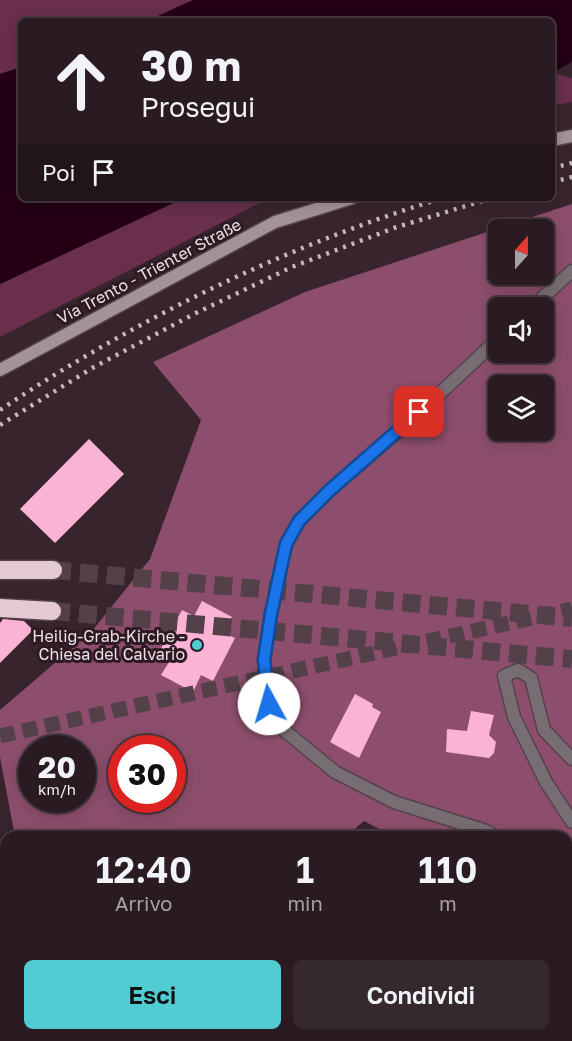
<!DOCTYPE html>
<html lang="it">
<head>
<meta charset="utf-8">
<style>
  body { margin:0; font-family:"Golos Text",sans-serif; background:#36282f; color:#f1f3f6; height:100vh; display:flex; flex-direction:column; font-size:22px; white-space:nowrap }
  * { box-sizing:border-box; margin:0 }
  p { font-size:20px; color:#a5a1a5 }
  .icon { flex:none; width:33px; height:33px; fill:none; stroke:currentColor; stroke-width:2; stroke-linecap:round; stroke-linejoin:round }
  .map { position:relative; flex:1; overflow:hidden }
  .side { position:absolute; left:0px; top:831px; width:573px; height:210px; display:flex; flex-direction:column; background:#2a1b22; border-radius:18px 18px 0 0; box-shadow:0 3px 15px #0003,0 0 0 2px #463940 }
  .side>* { flex:none }
  .banner { position:absolute; left:18px; top:18px; width:537px; height:183px; border-radius:9px; box-shadow:0 3px 15px #0003,0 0 0 2px #463940; background:#2a1b22; color:#f1f3f6; overflow:hidden }
  .needle { width:39px; rotate:21deg }
  .controls { position:absolute; left:488px; top:219px; display:grid; gap:12px }
  .controls a { display:grid; place-items:center; width:66px; height:66px; border-radius:9px; background:#2a1b22; box-shadow:0 3px 15px #0003,0 0 0 2px #463940; font-size:30px }
  .speed { position:absolute; left:18px; top:735px; display:flex; gap:12px; font-size:30px; font-weight:700; text-align:center }
  .speed>* { display:grid; place-content:center; width:78px; height:78px; border-radius:50%; background:#2a1b22; box-shadow:0 3px 15px #0003,0 0 0 2px #463940; line-height:1 }
  .speed small { font-size:15px; font-weight:400 }
  .speed .limit { border:9px solid #d22; background:#fff; color:#111 }
  .pin { position:absolute; display:grid; place-items:center; width:51px; height:51px; color:#fff; margin:-26px; border-radius:12px; box-shadow:0 3px 9px #0006 }
  .me { position:absolute; width:66px; margin:-33px; rotate:354deg; stroke-linejoin:round; filter:drop-shadow(0 0 4px #0008) }
  .turn { display:flex; align-items:center; gap:21px; height:126px; padding:0 24px; font-size:27px }
  .turn .icon { width:78px; height:78px; stroke-width:2.5 }
  .turn b { display:block; font-size:42px; line-height:51px }
  .then { display:flex; align-items:center; height:57px; padding:0 24px; background:#0003; gap:12px; font-size:22px }
  .eta { display:flex; justify-content:space-evenly; align-items:center; height:102px; text-align:center }
  .eta b { font-size:36px; font-weight:600; line-height:42px }
  .primary-button { display:flex; gap:12px; margin-top:auto; padding:12px 24px }
  .primary-button a { flex:1; height:69px; border-radius:9px; background:#51ccd3; color:#111; font-size:24px; font-weight:600; line-height:69px; text-align:center }
  .primary-button a+a { background:#36282f; color:#f1f3f6 }
  .map>svg:first-child { display:block }
  .green { fill:#692f4d }
  .forest { fill:#8c4e6c; fill-rule:evenodd }
  .water { fill:#250015 }
  .building { fill:#fab3d4 }
  .lines { fill:none; stroke-linecap:round; stroke-linejoin:round }
  .primary-tunnel { stroke:#534049; stroke-width:15; stroke-dasharray:15 8; stroke-linecap:butt }
  .highway-tunnel { stroke:#534049; stroke-width:18; stroke-dasharray:18 9; stroke-linecap:butt }
  .street-casing { stroke:#55424b; stroke-width:15 }
  .secondary-casing { stroke:#55424b; stroke-width:15 }
  .highway-casing { stroke:#55424b; stroke-width:21 }
  .street { stroke:#786d72; stroke-width:12 }
  .secondary { stroke:#a4929a; stroke-width:12 }
  .highway { stroke:#e4c9d5; stroke-width:18 }
  .rail { stroke:#c6b6bd; stroke-width:4.5; stroke-dasharray:3 6; stroke-linecap:butt }
  .route-casing { stroke:#114b97; stroke-width:15 }
  .route { stroke:#1a73e8; stroke-width:10 }
  .poi-dot { fill:#51ccd3; stroke:#2d1a23; stroke-width:2 }
  .labels { text-anchor:middle; dominant-baseline:central; stroke-width:6; stroke-linejoin:round; paint-order:stroke }
  .street-label { font-size:16px; fill:#eee0e6; stroke:#2d1a23 }
  .poi-label { font-size:16px; fill:#eee0e6; stroke:#2d1a23; text-anchor:end }
</style>
</head>
<body>
<div class="map">
<svg width="572" height="1041" viewBox="0 0 572 1041">
  <rect width="100%" height="100%" fill="#38242d"/>
  <!-- green -->
  <g class="green">
    <path d="M0,0H193L147,21H21V67L0,74Z"/>
    <path d="M552,73L572,78V102L552,106Z"/>
    <path d="M184,198H269L0,337V284Z"/>
    <path d="M0,948L6,954V1035H88L94,1041H0Z"/>
  </g>
  <!-- forest -->
  <g class="forest">
    <path d="M572,204V1022L567,1018V837H394L364,821L345,837H15L0,757V710L92,631L150,559L201,420L153,362L305,292ZM498,230H543V274H498ZM498,308H543V352H498ZM498,386H543V430H498ZM32,748H82V800H32ZM122,748H172V800H122Z"/>
    <path d="M223,1035H455L458,1041H234Z"/>
  </g>
  <!-- water -->
  <g class="water">
    <path d="M193,0H572V62L552,73V21H147Z"/>
    <path d="M21,67V198H184L0,284V74Z"/>
  </g>
  <!-- building -->
  <g class="building">
    <path d="M89,439L124,474L55,543L20,509Z"/>
    <path d="M202,601L232,617L224,633L235,638L213,681L201,675L193,692L161,675L171,659L159,652L182,610L194,616Z"/>
    <path d="M3,619L24,621L33,630L0,663V623Z"/>
    <path d="M355,694L373,704L372,707L381,712L359,758L330,742Z"/>
    <path d="M471,711L494,715L489,735L496,742L494,753L489,758L446,752L447,729L467,731Z"/>
  </g>
  <g class="lines">
    <!-- primary-tunnel -->
    <path class="primary-tunnel" d="M0,736L572,609"/>
    <!-- highway-tunnel -->
    <g class="highway-tunnel">
      <path d="M53,570L572,618"/>
      <path d="M52,611L572,659"/>
    </g>
    <!-- street casing -->
    <g class="street-casing">
      <g id="street">
        <path d="M531,308L572,271"/>
        <path d="M572,759L544,730L531,678L518,670L504,676L514,717L546,782L572,822"/>
        <path d="M496,837L486,831L394,802L335,772L284,730L269,704L264,660L271,614L286,544L299,521L330,490L419,413L498,339"/>
        <path d="M567,882L572,885"/>
        <path d="M0,941L6,947"/>
        <path d="M100,1035L106,1041"/>
      </g>
    </g>
    <!-- secondary casing -->
    <g class="secondary-casing">
      <g id="secondary">
        <path d="M552,140L572,136"/>
        <path d="M0,370L275,222L352,198"/>
      </g>
    </g>
    <!-- highway casing -->
    <g class="highway-casing">
      <g id="highway">
        <path d="M0,570H53"/>
        <path d="M0,608L52,611"/>
      </g>
    </g>
    <!-- street -->
    <use href="#street" class="street"/>
    <!-- secondary -->
    <use href="#secondary" class="secondary"/>
    <!-- highway -->
    <use href="#highway" class="highway"/>
    <!-- rail -->
    <g class="rail">
      <path d="M552,168L572,163"/>
      <path d="M552,182L572,177"/>
      <path d="M0,410C136,319 287,245 443,198"/>
      <path d="M0,425L94,367L196,313L292,267L394,228L492,198"/>
    </g>
  </g>
  <g class="lines">
    <!-- route casing -->
    <g class="route-casing">
      <path id="route" d="M269,704L264,660L271,614L286,544L299,521L330,490L419,412"/>
    </g>
    <!-- route -->
    <use href="#route" class="route"/>
  </g>
  <!-- markers -->
  <circle class="poi-dot" cx="197" cy="645" r="6"/>
  <g class="labels">
    <!-- street labels -->
    <g class="street-label">
      <text transform="translate(149 271) rotate(-28)">Via Trento - Trienter Straße</text>
    </g>
    <!-- poi labels -->
    <g class="poi-label">
      <text x="185" y="636">Heilig-Grab-Kirche -<tspan x="185" dy="18">Chiesa del Calvario</tspan></text>
    </g>
  </g>
</svg>
<div class="controls">
<a><svg class="needle" viewBox="-14 -14 28 28"><path d="M0-13l5 13h-10z" fill="#e53935"/><path d="M0 13l5-13h-10z" fill="#a5a1a5"/></svg></a>
<a><svg class="icon" aria-label="sound" viewBox="0 0 24 24"><path d="M4 9h4l5-4v14l-5-4H4zM17 9q2 3 0 6"/></svg></a>
<a><svg class="icon" aria-label="layers" viewBox="0 0 24 24"><path d="M12 4l9 5-9 5-9-5zM3 14l9 5 9-5"/></svg></a>
</div>
<div class="speed"><div>20<small>km/h</small></div><div class="limit">30</div></div>
<div class="pin" style="left:419px;top:412px;background:#d93025"><svg class="icon" aria-label="arrive" viewBox="0 0 24 24"><path d="M6 21V4h12l-3 4 3 4H6"/></svg></div>
<svg class="me" style="left:269px;top:704px" viewBox="-20 -20 40 40"><circle r="19" fill="#fff"/><path d="M0-13L10 11 0 6-10 11z" fill="#1a73e8"/></svg>
<div class="banner">
<div class="turn"><svg class="icon" aria-label="ahead" viewBox="0 0 24 24"><path d="M12 20V5M6 11l6-6 6 6"/></svg><div><b>30 m</b>Prosegui</div></div>
<div class="then">Poi<svg class="icon" aria-label="arrive" viewBox="0 0 24 24"><path d="M6 21V4h12l-3 4 3 4H6"/></svg></div>
</div>
<section class="side">
<div class="eta">
<div><b>12:40</b><p>Arrivo</p></div>
<div><b>1</b><p>min</p></div>
<div><b>110</b><p>m</p></div>
</div>
<div class="primary-button"><a>Esci</a><a>Condividi</a></div>
</section>
</div>
</body>
</html>
